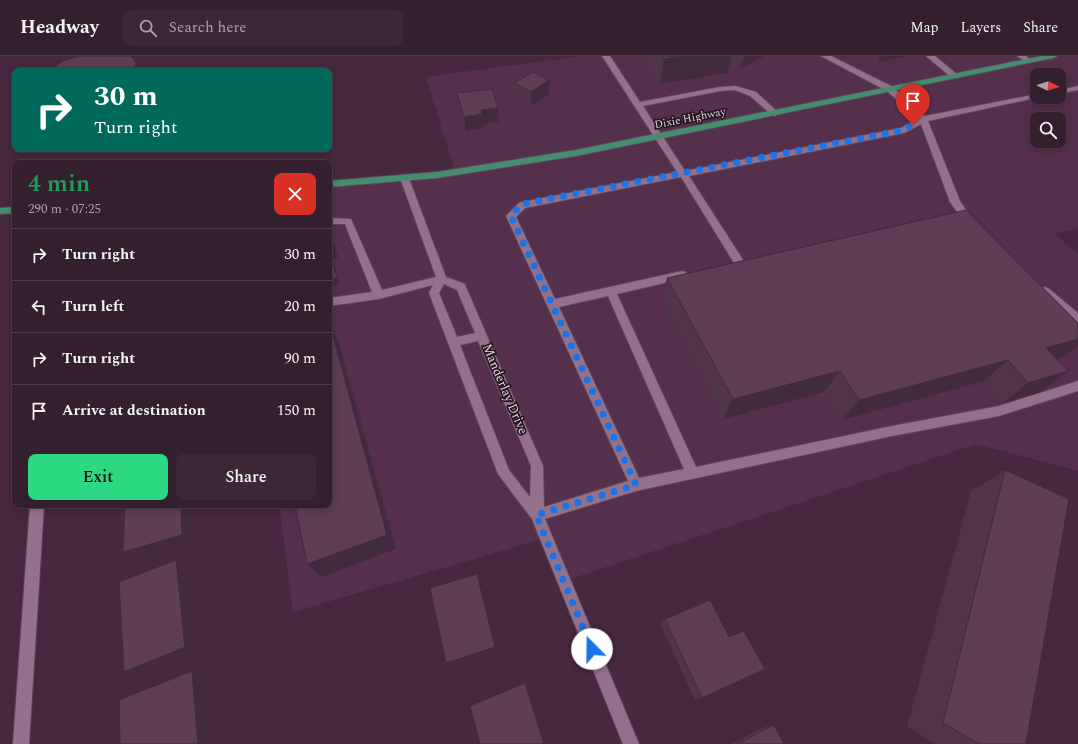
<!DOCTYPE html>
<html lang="en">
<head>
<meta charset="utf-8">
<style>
  body { margin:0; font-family:Spectral,serif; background:#3c2737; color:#f1f3f6; height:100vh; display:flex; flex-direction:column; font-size:15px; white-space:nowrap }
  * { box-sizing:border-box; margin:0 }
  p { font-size:13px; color:#a9a2aa }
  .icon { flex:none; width:22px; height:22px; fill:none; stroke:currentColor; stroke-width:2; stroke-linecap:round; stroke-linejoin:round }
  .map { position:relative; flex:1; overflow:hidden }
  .sheet { position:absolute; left:12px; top:104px; width:320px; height:348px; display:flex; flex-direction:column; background:#341f2f; border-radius:8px; box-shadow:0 2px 10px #0003,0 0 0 1px #4e3d4b }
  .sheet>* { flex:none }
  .banner { position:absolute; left:12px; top:12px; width:320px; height:84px; border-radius:8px; box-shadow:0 2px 10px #0003,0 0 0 1px #4e3d4b; background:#00695c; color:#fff; overflow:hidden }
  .needle { width:26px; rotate:94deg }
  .fabs { position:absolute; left:1030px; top:12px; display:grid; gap:8px }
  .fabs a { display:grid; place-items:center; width:36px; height:36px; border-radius:8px; background:#341f2f; box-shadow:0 2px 10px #0003,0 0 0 1px #4e3d4b; font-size:20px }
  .pin { position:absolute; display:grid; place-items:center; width:34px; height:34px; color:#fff; margin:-41px -17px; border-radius:50% 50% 50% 0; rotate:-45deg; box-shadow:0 0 4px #0007 }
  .pin .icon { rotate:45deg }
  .me { position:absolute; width:44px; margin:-22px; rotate:338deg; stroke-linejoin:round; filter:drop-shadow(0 0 3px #0008) }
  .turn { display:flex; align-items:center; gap:14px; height:84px; padding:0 16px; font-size:18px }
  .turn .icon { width:52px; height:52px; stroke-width:2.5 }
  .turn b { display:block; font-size:28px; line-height:34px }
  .round { display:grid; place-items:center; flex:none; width:42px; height:42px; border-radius:8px; background:#3c2737 }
  .summary { display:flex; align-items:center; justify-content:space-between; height:68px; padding:0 16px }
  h1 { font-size:24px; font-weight:600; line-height:30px; color:#1e9e55 }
  .primary-button { display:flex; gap:8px; margin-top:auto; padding:8px 16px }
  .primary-button a { flex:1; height:46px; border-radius:8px; background:#2dd883; color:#111; font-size:16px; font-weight:600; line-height:46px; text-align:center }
  .primary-button a+a { background:#3c2737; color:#f1f3f6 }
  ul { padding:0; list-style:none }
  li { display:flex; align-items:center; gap:12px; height:52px; padding:0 16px; border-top:1px solid #4e3d4b }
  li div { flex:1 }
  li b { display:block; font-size:15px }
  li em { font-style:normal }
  header { display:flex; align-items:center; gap:24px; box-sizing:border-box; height:56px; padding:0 20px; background:#341f2f; border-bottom:1px solid #4e3d4b }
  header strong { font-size:19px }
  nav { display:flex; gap:22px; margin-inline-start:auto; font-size:14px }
  .search { width:280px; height:36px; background:#3c2737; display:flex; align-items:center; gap:10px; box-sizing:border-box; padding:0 14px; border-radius:8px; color:#a9a2aa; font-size:15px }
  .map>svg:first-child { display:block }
  .built { fill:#54304c; fill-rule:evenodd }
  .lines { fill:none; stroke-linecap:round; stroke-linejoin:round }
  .minor-casing { stroke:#5f465a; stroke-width:2 }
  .major-casing { stroke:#5f465a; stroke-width:2 }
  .minor { fill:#94718b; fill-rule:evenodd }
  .major { fill:#458d70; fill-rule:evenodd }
  .wall { fill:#503549 }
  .shaded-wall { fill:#412b3c }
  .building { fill:#5d3e55; stroke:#412b3c }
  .route { stroke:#1a73e8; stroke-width:7; stroke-dasharray:0 12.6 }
  .labels { text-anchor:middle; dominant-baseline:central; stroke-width:3.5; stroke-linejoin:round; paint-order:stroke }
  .far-street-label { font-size:11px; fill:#e4d1df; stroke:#241721 }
  .street-label { font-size:13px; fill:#e4d1df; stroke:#241721 }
</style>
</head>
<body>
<header>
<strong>Headway</strong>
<div class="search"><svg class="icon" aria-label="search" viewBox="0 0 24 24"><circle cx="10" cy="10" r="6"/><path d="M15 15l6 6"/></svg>Search here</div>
<nav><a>Map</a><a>Layers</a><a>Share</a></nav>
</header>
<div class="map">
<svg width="1078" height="688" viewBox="0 0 1078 688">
  <rect width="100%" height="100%" fill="#46293f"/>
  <!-- built -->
  <path class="built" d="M581,0H1078V172L1055,178L1078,198V415L976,388L564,525L546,482L293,556L279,449H329V128L455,116L426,21ZM1037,19H1059V41H1037ZM1037,63H1059V85H1037Z"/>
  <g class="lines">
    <!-- minor casing -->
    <g class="minor-casing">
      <g id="minor">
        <path d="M602,0H610L640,46L720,31L736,30L756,36L779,57L775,60L772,59L750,40L735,34L720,35L643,50L685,115L901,72L918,63L887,35L821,0H831L893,31L925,60L1037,38V41H1040L928,65L960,145L975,168L970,171L967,170L950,146L921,68L904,77L689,120L745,207L744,210H736L681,121L525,152L516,161L555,243L682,215L686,216L687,219L686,222L617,238L696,411L892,370L999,350L1078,325V335L999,360L892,380L636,435L545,463L639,688H623L532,463L498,418L429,237L433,229L379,243L329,250V242L372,236L345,168H329V162L351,163L382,234L436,221L400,122L405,119L408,120L446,221L465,228L466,231L543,410L544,451L628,425L506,160L519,147L522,146L677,116ZM444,228L457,234L475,277L457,281L439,237ZM608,240L684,413L639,422L559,251ZM478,285L531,410L530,441L509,414L460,289Z"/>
        <path d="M926,0H935L959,20L958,22H952Z"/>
        <path d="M1017,0H1026L1032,5L1028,7Z"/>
        <path d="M1078,30V34L1059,38V34Z"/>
        <path d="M1044,231L1048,232L1078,257V267L1074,266L1040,238L1039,235L1040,232Z"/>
        <path d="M30,449H44L29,688H13Z"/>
      </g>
    </g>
    <!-- major casing -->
    <g class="major-casing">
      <g id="major">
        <path d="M1042,0H1057L1053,2L576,100L437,122L329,131V125L437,116L576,94Z"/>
        <path d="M15,151V157L0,158V152Z"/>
      </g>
    </g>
    <!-- minor -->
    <use href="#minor" class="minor"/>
    <!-- major -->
    <use href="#major" class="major"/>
  </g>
  <!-- wall -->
  <g class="wall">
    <path d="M639,0H764L740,13L731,7L728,17L660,28Z"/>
    <path d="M870,0H908L878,6Z"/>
    <path d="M549,24V38L531,50L515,41L514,27Z"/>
    <path d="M457,37L498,52L499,66L483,68V72L466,75L459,51Z"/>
    <path d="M667,222L1078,267V289L1063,301L1056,303L1068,315L1041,336L1003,347L984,325L842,364L824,336L723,363L661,245Z"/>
    <path d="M1005,414L1026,688H936L907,671L971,435Z"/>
    <path d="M665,563L729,581L765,613L695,644L660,568Z"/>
    <path d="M774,669L784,688H731L765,671Z"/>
  </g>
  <!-- shaded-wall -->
  <g class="shaded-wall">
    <path d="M685,0H732L728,17L660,28L664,3Z"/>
    <path d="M744,0H764L740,13Z"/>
    <path d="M880,0H908L878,6Z"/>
    <path d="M134,3L141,15H135Z"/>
    <path d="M549,24V38L531,50V36Z"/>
    <path d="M498,52L499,66L483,68V72L466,75L464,61L481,54Z"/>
    <path d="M329,175L334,188L338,202L332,203L339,228L329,231Z"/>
    <path d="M329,265L339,287L396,493L321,521L307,508Z"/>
    <path d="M1078,283V289L1063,301L1020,313L1046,292Z"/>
    <path d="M1008,304L984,325L842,364L859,344Z"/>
    <path d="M840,315L824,336L723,363L733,343Z"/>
    <path d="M1068,315L1041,336L1003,347L1028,327Z"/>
    <path d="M181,449H193L194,487L137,503L123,496Z"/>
    <path d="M176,504L188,511L198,596L139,620L124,616Z"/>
    <path d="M477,518L497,595L449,611L446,607Z"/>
    <path d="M192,615L205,619L212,688H198Z"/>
  </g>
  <!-- building -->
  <g class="building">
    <path d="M79,0H130L134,3L136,8L135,15H49L51,13L63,5Z"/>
    <path d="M662,0H685L664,3Z"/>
    <path d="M533,16L549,24L531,36L514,27Z"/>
    <path d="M492,33L498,52L481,54L482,58L464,61L457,37Z"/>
    <path d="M966,154L1078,267V283L1046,292L1068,315L1028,327L1008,304L859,344L840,315L733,343L667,222Z"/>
    <path d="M329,175L333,189L329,190Z"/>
    <path d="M329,197H330L337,222L329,224Z"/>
    <path d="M329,265L387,479L307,508L295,449H329Z"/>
    <path d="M1005,414L1069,443L1026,688H979L943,667Z"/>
    <path d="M125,449H181L182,479L123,496Z"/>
    <path d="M176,504L185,591L124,616L119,526Z"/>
    <path d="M477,518L495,591L446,607L430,532Z"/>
    <path d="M710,544L729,581L744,575L765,613L702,642L665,563Z"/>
    <path d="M192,615L198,688H120L119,644Z"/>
    <path d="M525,627L544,688H480L470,650Z"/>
    <path d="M774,669L784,688H737Z"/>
  </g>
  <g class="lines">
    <!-- route -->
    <path class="route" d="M592,593L536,459L636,429L511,160L522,148L904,74L913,69"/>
  </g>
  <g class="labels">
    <!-- far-street labels -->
    <g class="far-street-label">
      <text transform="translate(690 62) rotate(-11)">Dixie Highway</text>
    </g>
    <!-- street labels -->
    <g class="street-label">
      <text transform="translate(505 333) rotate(67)">Manderlay Drive</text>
    </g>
  </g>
</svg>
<div class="fabs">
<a><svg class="needle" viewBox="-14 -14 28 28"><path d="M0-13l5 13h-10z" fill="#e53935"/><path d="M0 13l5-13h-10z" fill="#a9a2aa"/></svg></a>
<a><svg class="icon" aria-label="search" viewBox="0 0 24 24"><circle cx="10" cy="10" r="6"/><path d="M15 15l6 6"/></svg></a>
</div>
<div class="pin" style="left:913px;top:69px;background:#d93025"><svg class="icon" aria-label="arrive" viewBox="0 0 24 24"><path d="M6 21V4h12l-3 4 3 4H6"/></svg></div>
<svg class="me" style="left:592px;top:593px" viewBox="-20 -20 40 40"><circle r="19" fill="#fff"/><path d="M0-13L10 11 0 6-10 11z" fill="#1a73e8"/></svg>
<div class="banner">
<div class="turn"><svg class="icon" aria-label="right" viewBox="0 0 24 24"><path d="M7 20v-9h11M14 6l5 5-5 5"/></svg><div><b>30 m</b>Turn right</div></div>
</div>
<section class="sheet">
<div class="summary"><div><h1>4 min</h1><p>290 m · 07:25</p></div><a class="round" style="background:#d93025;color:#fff"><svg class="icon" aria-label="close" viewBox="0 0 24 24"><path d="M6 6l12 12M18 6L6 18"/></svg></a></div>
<ul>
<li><svg class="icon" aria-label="right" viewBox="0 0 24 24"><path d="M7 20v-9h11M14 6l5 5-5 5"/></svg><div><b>Turn right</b></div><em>30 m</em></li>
<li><svg class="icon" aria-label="left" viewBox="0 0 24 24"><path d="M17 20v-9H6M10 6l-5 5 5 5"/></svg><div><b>Turn left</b></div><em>20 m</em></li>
<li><svg class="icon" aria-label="right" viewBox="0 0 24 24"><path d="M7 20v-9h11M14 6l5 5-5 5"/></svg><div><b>Turn right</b></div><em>90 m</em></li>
<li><svg class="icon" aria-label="arrive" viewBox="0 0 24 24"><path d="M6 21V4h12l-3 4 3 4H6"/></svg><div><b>Arrive at destination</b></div><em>150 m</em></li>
</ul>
<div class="primary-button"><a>Exit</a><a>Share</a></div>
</section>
</div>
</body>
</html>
